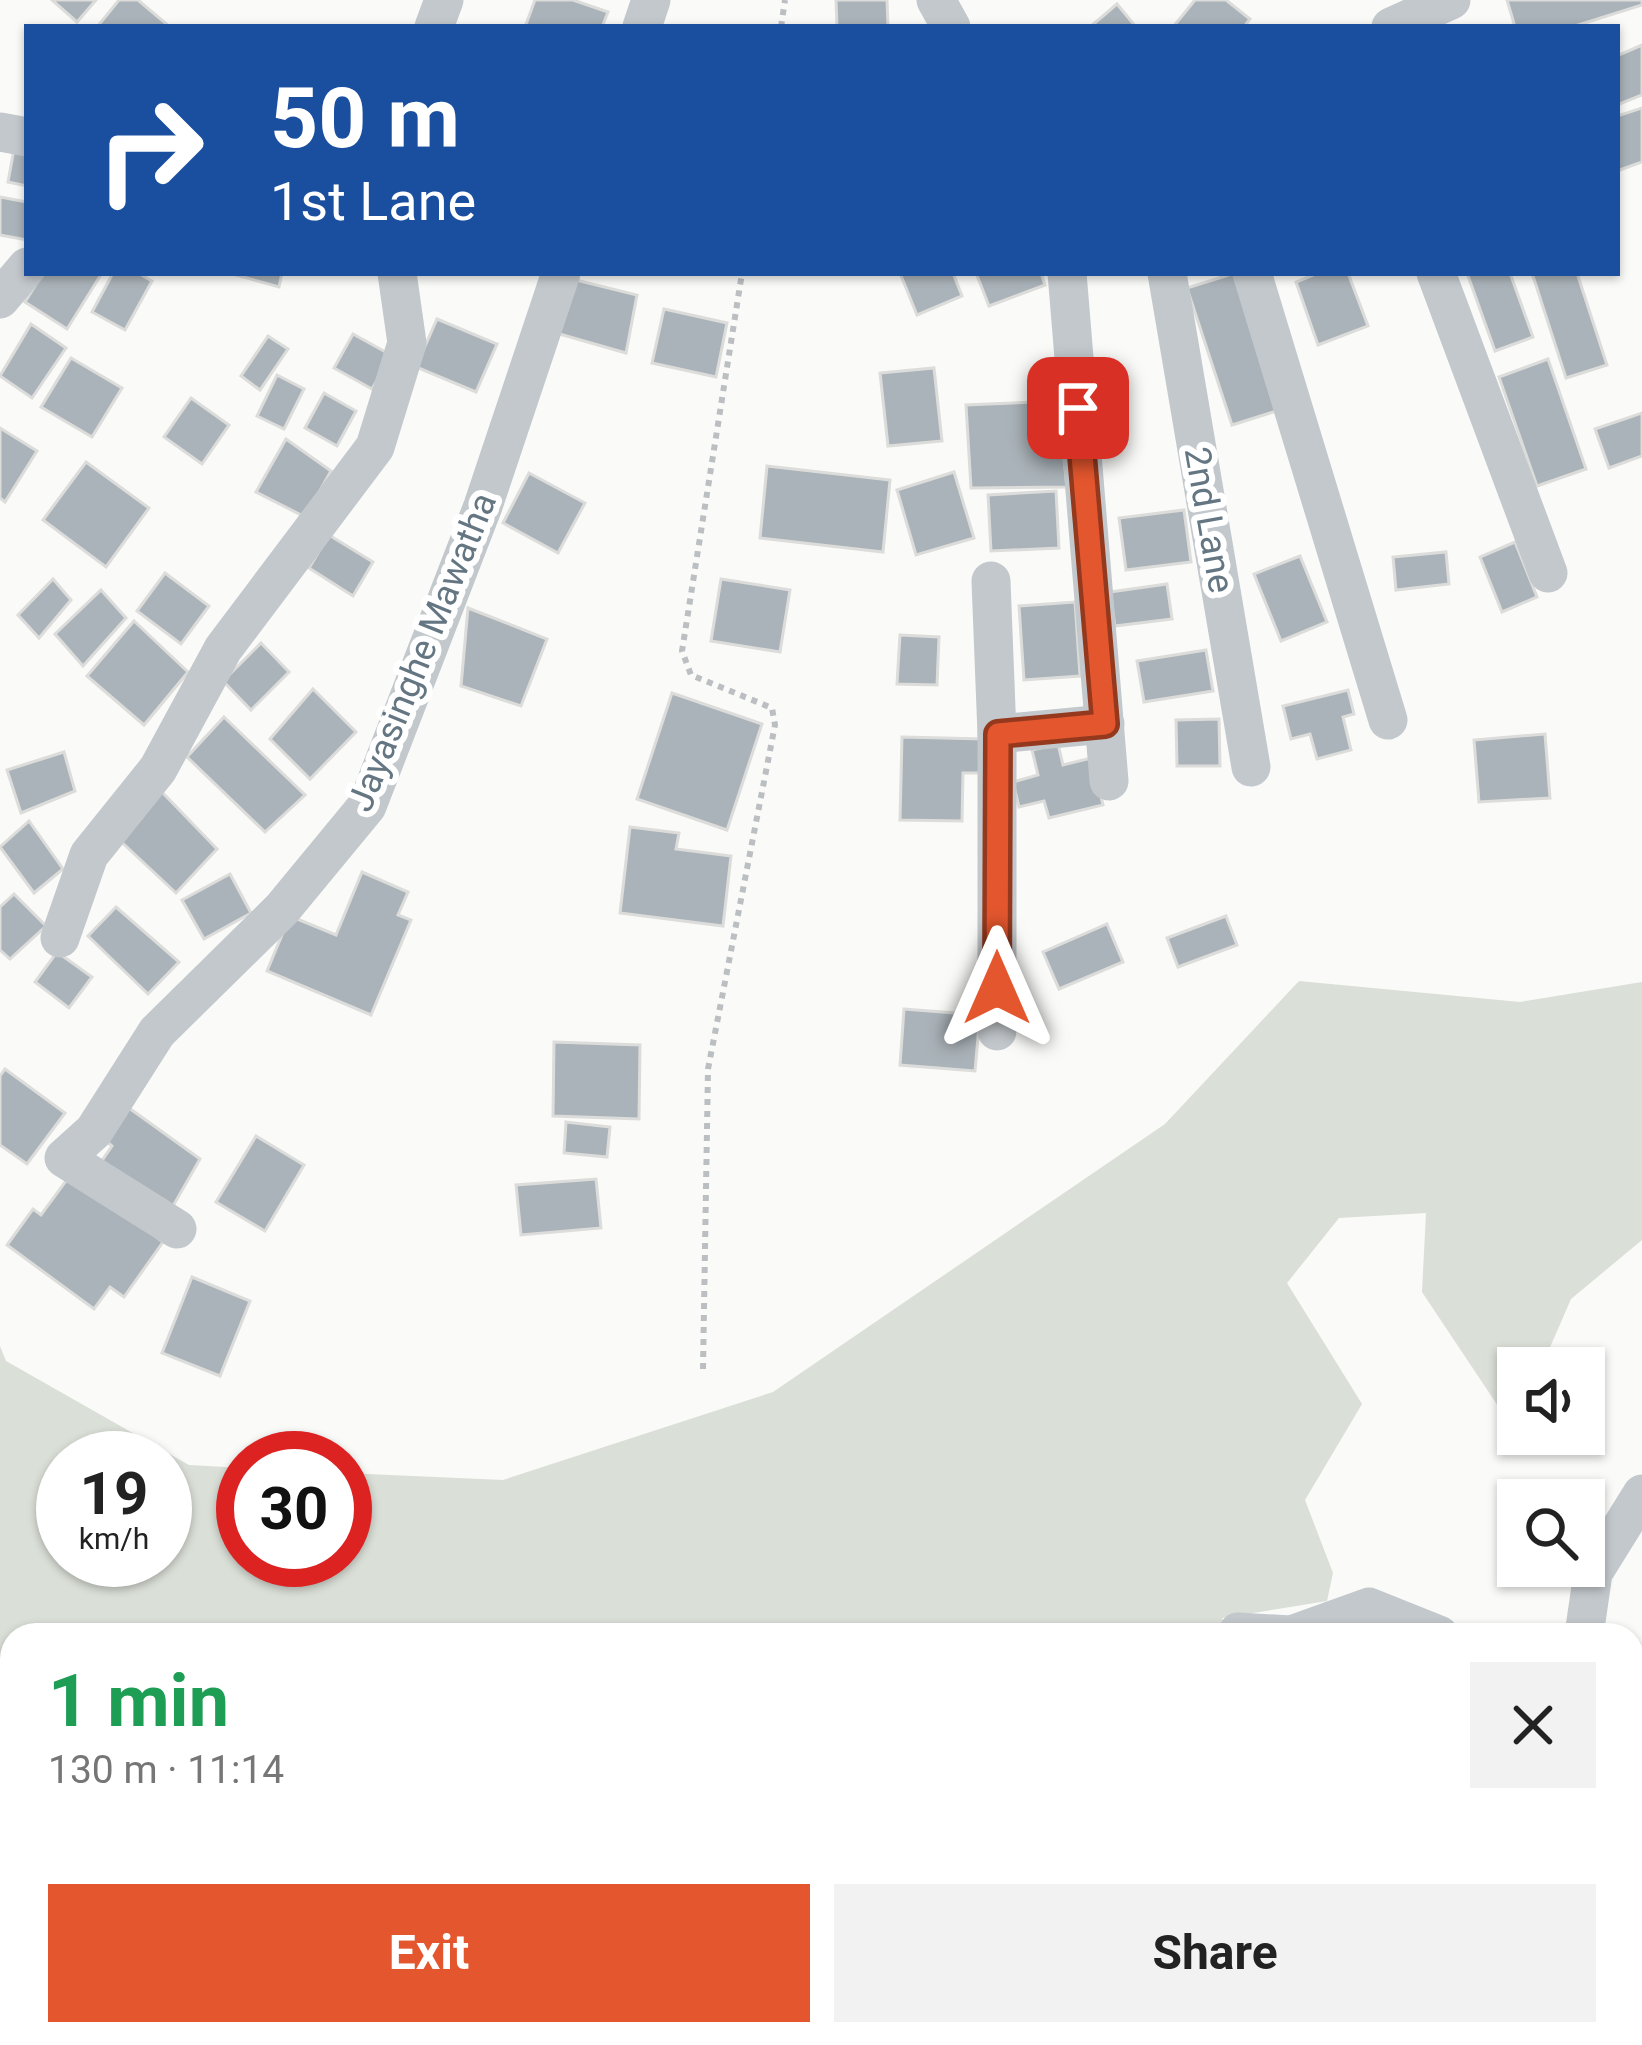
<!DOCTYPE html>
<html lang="en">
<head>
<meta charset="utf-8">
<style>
  body { margin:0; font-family:Roboto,sans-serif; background:#f2f2f2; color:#222; height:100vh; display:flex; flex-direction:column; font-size:45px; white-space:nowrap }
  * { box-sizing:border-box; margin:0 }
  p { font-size:39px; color:#767676 }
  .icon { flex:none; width:66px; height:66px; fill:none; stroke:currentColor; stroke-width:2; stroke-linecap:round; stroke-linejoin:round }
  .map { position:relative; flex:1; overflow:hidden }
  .sheet { position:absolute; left:0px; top:1623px; width:1644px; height:423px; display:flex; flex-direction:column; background:#fff; border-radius:36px 36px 0 0; box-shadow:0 3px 9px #0004 }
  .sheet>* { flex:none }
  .top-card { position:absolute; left:24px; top:24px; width:1596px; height:252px; border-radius:0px; box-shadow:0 3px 9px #0004; background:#1a4fa0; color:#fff; overflow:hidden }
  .controls { position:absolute; left:1497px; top:1347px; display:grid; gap:24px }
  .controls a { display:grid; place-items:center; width:108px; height:108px; border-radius:0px; background:#fff; box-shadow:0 3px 9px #0004; font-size:60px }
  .speed { position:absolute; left:36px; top:1431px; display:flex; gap:24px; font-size:60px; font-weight:700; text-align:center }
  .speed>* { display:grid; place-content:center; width:156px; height:156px; border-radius:50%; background:#fff; box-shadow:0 3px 9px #0004; line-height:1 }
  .speed small { font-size:30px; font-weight:400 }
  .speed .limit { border:18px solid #d22; background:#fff; color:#111 }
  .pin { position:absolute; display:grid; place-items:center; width:102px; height:102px; color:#fff; margin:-51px; border-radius:24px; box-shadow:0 6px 18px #0006 }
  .me { position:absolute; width:132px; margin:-66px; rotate:0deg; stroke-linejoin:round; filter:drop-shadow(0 0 9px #0008) }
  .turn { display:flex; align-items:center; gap:42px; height:252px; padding:0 48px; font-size:54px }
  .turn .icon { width:156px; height:156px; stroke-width:2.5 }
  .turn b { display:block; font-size:84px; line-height:102px }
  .round { display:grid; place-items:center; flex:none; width:126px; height:126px; border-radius:0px; background:#f2f2f2 }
  .headline { display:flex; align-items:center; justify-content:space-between; height:204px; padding:0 48px }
  h1 { font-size:72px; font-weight:700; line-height:90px; color:#1e9e55 }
  .cta { display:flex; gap:24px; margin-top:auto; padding:24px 48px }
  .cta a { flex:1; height:138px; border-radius:0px; background:#e4572e; color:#fff; font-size:48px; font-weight:700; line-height:138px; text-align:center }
  .cta a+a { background:#f2f2f2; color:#222 }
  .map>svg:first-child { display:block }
  .green { fill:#dadfd7; fill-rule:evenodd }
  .building { fill:#aab3b9; stroke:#dcdcda; stroke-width:3 }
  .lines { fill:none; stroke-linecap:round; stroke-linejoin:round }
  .path { stroke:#bbbfc2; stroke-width:6; stroke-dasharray:6 6; stroke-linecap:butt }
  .minor { stroke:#c3c8cc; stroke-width:39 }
  .route-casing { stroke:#94391e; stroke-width:30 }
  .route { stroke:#e4572e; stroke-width:21 }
  .labels { text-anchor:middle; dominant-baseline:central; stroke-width:12; stroke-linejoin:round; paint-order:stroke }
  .street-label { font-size:36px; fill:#657683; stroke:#fff }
</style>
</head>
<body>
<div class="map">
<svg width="1642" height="2045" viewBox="0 0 1642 2045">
  <rect width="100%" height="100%" fill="#fafaf8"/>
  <!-- green -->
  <path class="green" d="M1299,981L1520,1002L1642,982V1240L1571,1299L1541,1368H1518L1514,1430L1422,1292L1426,1213L1339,1218L1287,1283L1362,1404L1305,1500L1333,1573L1327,1601L1222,1618L1227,1635H12V2034H1121L1118,2045H0V1346L6,1361L189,1465L243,1468V1560H345V1473L503,1480L773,1392L1165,1124ZM63,1458H165V1560H63Z"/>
  <!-- building -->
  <g class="building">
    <path d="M52,0H96L77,22Z"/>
    <path d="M119,0H138L170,27H97Z"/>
    <path d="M535,0H573L608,12L602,27H525Z"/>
    <path d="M836,0H887L888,27H837Z"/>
    <path d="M1195,0H1226L1250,19L1244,27H1173Z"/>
    <path d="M1507,0H1642V5L1572,27H1515Z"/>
    <path d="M1117,4L1136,27H1090Z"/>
    <path d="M1642,45V95L1617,105V56Z"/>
    <path d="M1642,108V162L1617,171V116Z"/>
    <path d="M14,149L27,151V186L8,182Z"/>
    <path d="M0,197L27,202V240L0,235Z"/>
    <path d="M43,273H102L67,329L25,302Z"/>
    <path d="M113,273H138L152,281L125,330L92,312Z"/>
    <path d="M229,273H282L279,287Z"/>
    <path d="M900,273H953L962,296L917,315Z"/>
    <path d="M976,273H1041L1045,285L989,306Z"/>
    <path d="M1235,273L1286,408L1232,425L1187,288Z"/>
    <path d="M1318,273H1348L1368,326L1318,345L1296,282Z"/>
    <path d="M1467,273H1510L1533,337L1495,351Z"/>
    <path d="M1532,273H1577L1607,365L1566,378Z"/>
    <path d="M568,278L637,295L626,353L549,331Z"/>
    <path d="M664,309L727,323L716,377L652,363Z"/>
    <path d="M437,319L497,344L476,392L416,367Z"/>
    <path d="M31,324L66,348L32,398L0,376Z"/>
    <path d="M353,334L391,355L372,389L334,368Z"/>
    <path d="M268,336L288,349L260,390L241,376Z"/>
    <path d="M71,358L122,388L92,437L41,407Z"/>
    <path d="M1548,359L1586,469L1537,486L1499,377Z"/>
    <path d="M934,368L942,441L888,446L880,373Z"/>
    <path d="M277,375L304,389L284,429L257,416Z"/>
    <path d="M324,393L356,411L337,446L305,428Z"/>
    <path d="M191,398L229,425L202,464L164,437Z"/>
    <path d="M1058,401L1067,487L971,488L966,405Z"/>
    <path d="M1642,413V456L1609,468L1595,429Z"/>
    <path d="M0,428L37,451L5,502L0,498Z"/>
    <path d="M286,439L331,471L305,517L256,492Z"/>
    <path d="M86,462L149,508L106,567L43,520Z"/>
    <path d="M767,466L890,480L883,552L760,538Z"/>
    <path d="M954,472L974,538L916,555L897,490Z"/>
    <path d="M529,473L585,503L558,553L503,523Z"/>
    <path d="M1056,491L1059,548L991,551L988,495Z"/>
    <path d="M1184,510L1191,562L1126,570L1119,518Z"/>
    <path d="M329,535L373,562L353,596L309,568Z"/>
    <path d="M1515,542L1537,597L1502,612L1480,557Z"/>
    <path d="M1446,552L1449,584L1396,590L1393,557Z"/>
    <path d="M1300,556L1327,622L1281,641L1254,574Z"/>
    <path d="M165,573L209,606L181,644L137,611Z"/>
    <path d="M53,579L71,600L39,638L18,615Z"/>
    <path d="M721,579L790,590L780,652L711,641Z"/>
    <path d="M1167,584L1172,619L1115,626L1110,592Z"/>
    <path d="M101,590L126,618L83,666L55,634Z"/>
    <path d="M1075,602L1080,676L1024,680L1019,606Z"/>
    <path d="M468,608L547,639L521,706L461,686Z"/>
    <path d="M134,621L188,672L144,725L87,676Z"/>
    <path d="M900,635L939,637L937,685L897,684Z"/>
    <path d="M261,643L289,672L251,710L223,681Z"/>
    <path d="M1206,650L1213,691L1144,702L1137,661Z"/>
    <path d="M313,689L356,732L310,779L270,739Z"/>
    <path d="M1348,690L1354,714L1343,717L1351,750L1317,759L1310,734L1291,739L1283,706Z"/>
    <path d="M672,693L762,724L727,830L637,799Z"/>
    <path d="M224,717L305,795L265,832L187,757Z"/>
    <path d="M1219,719L1220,766H1177L1176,720Z"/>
    <path d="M1545,734L1550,798L1479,802L1474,740Z"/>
    <path d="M902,737L984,739L983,773H963L962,821L900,820Z"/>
    <path d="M1058,744L1063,765L1091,758L1103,805L1049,818L1044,801L1019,807L1013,782L1038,775L1032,750Z"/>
    <path d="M64,752L75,791L21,813L7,770Z"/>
    <path d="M160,790L217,849L176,893L113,834Z"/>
    <path d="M29,821L63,869L34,893L0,847Z"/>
    <path d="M630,827L679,833L676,849L731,856L723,926L620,913Z"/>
    <path d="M362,872L408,892L398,915L411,920L371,1015L267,971L290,916L336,935Z"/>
    <path d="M230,874L251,913L204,939L182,900Z"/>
    <path d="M14,894L46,926L10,959L0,950V907Z"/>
    <path d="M116,907L179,962L148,994L88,936Z"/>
    <path d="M1226,916L1237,945L1178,967L1167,938Z"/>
    <path d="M1107,924L1123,962L1059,989L1043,952Z"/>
    <path d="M57,952L92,977L69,1008L35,982Z"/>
    <path d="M904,1009L980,1015L975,1071L900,1065Z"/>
    <path d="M554,1042L640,1045L639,1119L553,1116Z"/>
    <path d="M5,1069L65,1113L27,1164L0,1145V1076Z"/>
    <path d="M129,1108L200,1159L169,1213L101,1162L112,1146L105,1140Z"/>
    <path d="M566,1122L610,1127L607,1157L564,1153Z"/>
    <path d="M256,1136L304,1165L265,1231L216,1202Z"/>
    <path d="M71,1174L163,1242L124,1297L110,1287L94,1309L7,1245L33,1209L41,1215Z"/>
    <path d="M596,1179L601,1228L521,1235L516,1185Z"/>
    <path d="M192,1277L250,1301L220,1376L162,1353Z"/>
  </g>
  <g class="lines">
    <!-- path -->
    <g class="path">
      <path d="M781,27L785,0"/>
      <path d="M703,1369L708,1069L775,725L772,708L691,675L682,651L742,273"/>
    </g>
    <!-- minor -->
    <g class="minor">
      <path d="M936,0L951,27"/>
      <path d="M434,27L444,0"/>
      <path d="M642,27L651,0"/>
      <path d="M1391,27L1451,0"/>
      <path d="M0,132L27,137"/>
      <path d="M1067,273L1109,781"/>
      <path d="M1167,273L1251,767"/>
      <path d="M1252,273L1388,720"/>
      <path d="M1436,273L1548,573"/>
      <path d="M0,299L27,267"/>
      <path d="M991,581L997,734V1031"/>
      <path d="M997,734L1105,724"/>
      <path d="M60,938L89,855L158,769L223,649L375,447L407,343L397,273"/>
      <path d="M177,1229L64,1158L94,1131L157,1032L282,909L367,806L483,506L561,273"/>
      <path d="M1238,1632L1291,1635L1369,1607L1439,1635"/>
      <path d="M1584,1635L1593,1573L1642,1494"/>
      <path d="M1208,2045L1224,2034"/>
    </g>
  </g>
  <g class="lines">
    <!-- route casing -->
    <g class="route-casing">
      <path id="route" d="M997,988L998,734L1105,724L1078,408"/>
    </g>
    <!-- route -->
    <use href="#route" class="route"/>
  </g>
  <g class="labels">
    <!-- street labels -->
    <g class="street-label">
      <text transform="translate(1209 520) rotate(80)">2nd Lane</text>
      <text transform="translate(422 652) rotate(-68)">Jayasinghe Mawatha</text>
    </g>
  </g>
</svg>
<div class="controls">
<a><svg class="icon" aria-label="sound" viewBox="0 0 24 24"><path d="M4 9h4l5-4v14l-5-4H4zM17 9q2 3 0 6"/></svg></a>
<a><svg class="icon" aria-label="search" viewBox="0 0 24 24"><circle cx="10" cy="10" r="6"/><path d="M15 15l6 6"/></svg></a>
</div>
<div class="speed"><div>19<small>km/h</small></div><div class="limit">30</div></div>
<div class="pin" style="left:1078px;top:408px;background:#d93025"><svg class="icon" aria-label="arrive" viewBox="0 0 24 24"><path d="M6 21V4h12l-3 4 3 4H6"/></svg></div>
<svg class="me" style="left:997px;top:988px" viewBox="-20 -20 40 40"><path d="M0-17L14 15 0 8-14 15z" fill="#e4572e" stroke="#fff" stroke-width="4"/></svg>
<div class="top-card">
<div class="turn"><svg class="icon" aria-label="right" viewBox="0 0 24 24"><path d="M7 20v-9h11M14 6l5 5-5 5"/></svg><div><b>50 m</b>1st Lane</div></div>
</div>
<section class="sheet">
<div class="headline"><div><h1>1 min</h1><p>130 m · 11:14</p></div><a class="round"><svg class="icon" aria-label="close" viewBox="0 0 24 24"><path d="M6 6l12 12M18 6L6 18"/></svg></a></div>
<div class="cta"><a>Exit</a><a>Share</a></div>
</section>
</div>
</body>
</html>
